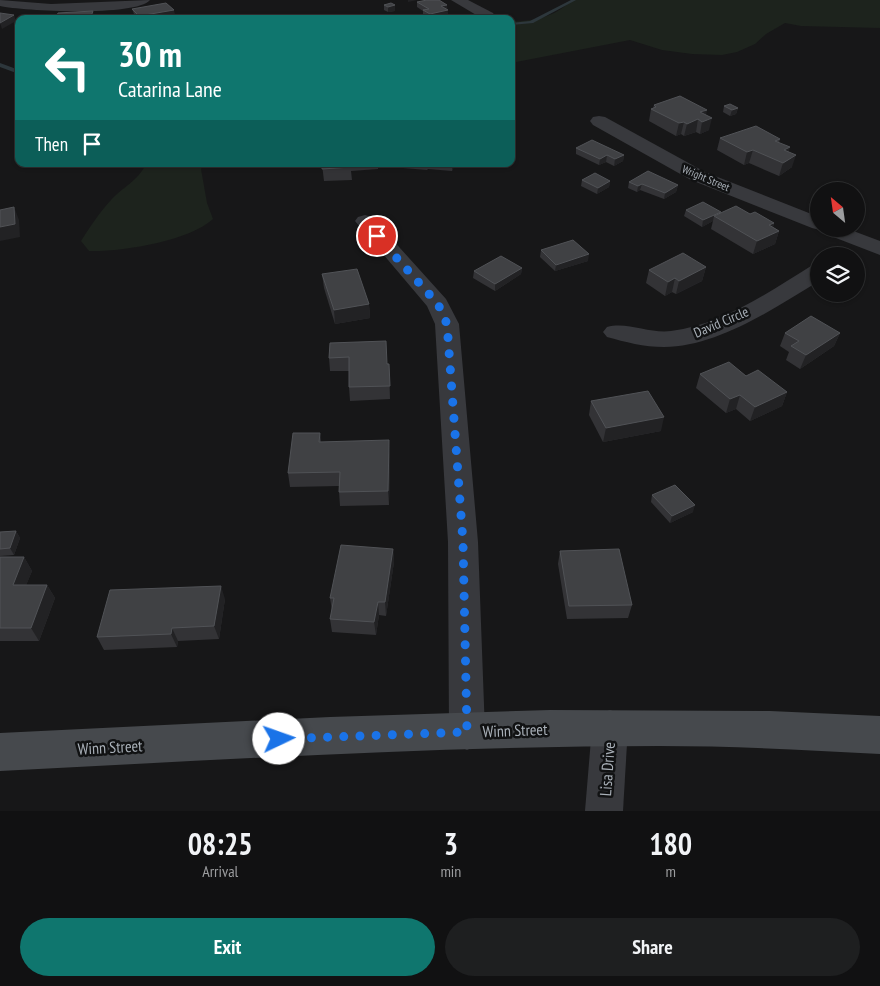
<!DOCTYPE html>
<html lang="en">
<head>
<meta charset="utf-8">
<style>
  body { margin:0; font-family:"PT Sans Narrow",sans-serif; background:#1e1f20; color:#f1f3f6; height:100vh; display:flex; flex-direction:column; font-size:19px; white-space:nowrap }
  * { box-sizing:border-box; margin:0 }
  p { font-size:16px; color:#9c9d9f }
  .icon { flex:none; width:28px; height:28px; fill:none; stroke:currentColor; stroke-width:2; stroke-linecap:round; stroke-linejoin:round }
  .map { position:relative; height:811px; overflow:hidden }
  .drawer { display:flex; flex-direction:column; background:#111112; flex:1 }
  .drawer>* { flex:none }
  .hud { position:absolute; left:15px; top:15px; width:500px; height:152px; border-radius:10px; box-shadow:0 1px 4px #0004,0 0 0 1px #303132; background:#0f766e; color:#fff; overflow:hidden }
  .needle { width:32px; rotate:331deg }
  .controls { position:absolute; left:810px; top:182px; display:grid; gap:10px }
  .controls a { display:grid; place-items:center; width:55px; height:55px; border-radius:50%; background:#111112; box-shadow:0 1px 4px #0004,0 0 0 1px #303132; font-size:25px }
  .pin { position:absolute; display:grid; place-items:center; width:42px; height:42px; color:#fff; margin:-21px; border:2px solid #fff; border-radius:50%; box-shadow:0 1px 5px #0007 }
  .me { position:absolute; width:55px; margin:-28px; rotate:87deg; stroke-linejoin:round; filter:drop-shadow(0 0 4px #0008) }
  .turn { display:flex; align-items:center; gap:18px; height:105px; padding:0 20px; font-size:22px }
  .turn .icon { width:65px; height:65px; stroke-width:2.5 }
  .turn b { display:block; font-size:35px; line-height:42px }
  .then { display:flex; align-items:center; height:48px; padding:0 20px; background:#0003; gap:10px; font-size:19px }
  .eta { display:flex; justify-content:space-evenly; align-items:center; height:85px; text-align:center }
  .eta b { font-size:30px; font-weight:600; line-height:35px }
  .cta { display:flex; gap:10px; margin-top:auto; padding:10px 20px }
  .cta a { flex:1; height:58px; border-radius:30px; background:#0f766e; color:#fff; font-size:20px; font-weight:600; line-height:58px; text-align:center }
  .cta a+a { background:#1e1f20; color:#f1f3f6 }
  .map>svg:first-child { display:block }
  .green { fill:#1d231d }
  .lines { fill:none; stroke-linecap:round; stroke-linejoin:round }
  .stream { fill:#2d373c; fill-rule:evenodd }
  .minor { fill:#38393d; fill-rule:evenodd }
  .secondary { fill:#46494d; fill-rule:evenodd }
  .wall { fill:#333336 }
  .shaded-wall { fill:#222224 }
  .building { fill:#404144; stroke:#505256 }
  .route { stroke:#1a73e8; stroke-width:9; stroke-dasharray:0 16.2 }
  .labels { text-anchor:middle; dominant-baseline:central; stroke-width:5; stroke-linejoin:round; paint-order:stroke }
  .far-street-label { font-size:11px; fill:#a9b0b8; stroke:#111213 }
  .street-label { font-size:14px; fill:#a9b0b8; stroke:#111213 }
  .near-street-label { font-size:16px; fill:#a9b0b8; stroke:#111213 }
</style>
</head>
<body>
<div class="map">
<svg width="880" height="811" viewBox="0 0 880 811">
  <rect width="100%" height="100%" fill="#171718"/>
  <!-- green -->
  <g class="green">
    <path d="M572,0H880V28L801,26L785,23L766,34L755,44L737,52L722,55L692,54L662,50L630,40L511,63V22C537,20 553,18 572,0Z"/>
    <path d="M146,164H204L201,169L207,203L213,219C189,241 122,252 89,251L81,241C90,227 99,213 111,200C124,186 137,182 146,164Z"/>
  </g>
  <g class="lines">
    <!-- stream -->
    <g class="stream">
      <path d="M571,0H576L533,23L511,25V23L530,21Z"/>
      <path d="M0,63L19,70V74L0,67Z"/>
    </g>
    <!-- minor -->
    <g class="minor">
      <path d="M0,0L51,4L150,0C136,17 23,11 0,6Z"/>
      <path d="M451,0H468L493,13L495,16L493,19H483Z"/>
      <path d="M599,116L605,117L705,172L819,217V229H848L880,241V255L823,233L820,230L812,228L691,180L593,125L590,121L593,117Z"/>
      <path d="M365,215L372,217L446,299L459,324L478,542L485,732L480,744L467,750L454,744L449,732L448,542L435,324L427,306L355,221L358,217Z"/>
      <path d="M819,264V281C775,308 717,347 664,347C644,347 625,342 607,337L603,332L607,327C627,321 650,334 671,331C722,325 769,292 811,266Z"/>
      <path d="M610,710L623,715L628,727L623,811H585L592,727L597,715Z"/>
    </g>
    <!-- secondary -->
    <path class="secondary" d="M550,710L770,711L880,716V754C806,750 733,746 659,746C439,746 219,760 0,771V733L330,717Z"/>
  </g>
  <!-- wall -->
  <g class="wall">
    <path d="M417,2L447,10L448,16L434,19H428L423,16V11L417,7Z"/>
    <path d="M384,5L395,11L388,12L384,10Z"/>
    <path d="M132,9L175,15L155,19H138L134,14Z"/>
    <path d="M654,105L706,115L709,130L700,134L696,132L684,136L681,134L676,136L649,121L651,109L653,108Z"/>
    <path d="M724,106L738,108L736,114L730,116L723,112Z"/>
    <path d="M720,138L780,139L779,143L789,152L792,167L779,176L749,163L744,165L717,150Z"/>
    <path d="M576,148L624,155L623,161L614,166L606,162L599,165L576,154Z"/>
    <path d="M322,164H378V169L351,171L352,180L324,181Z"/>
    <path d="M403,164H455L452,171L428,169L427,170L403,168Z"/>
    <path d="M582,180L610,181L609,187L597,194L581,186Z"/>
    <path d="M629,182L678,185L676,192L664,199L640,190L637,192L628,188Z"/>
    <path d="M686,210L720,213L750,214L774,223L773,227L779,231L775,244L753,254L711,229L713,221L702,227L684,216Z"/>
    <path d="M541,250L588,261L555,271L540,257Z"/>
    <path d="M706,267L702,281L676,294L672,292L665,296L646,283L649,270Z"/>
    <path d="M522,268L521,274L495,291L473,278L474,271Z"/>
    <path d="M322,274L369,304L370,318L335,324L324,288Z"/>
    <path d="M785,333H840L834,346L800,369L786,360L789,352L780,346Z"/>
    <path d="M330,343L389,364L390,399L350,401L349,387V371H330L329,358Z"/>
    <path d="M700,374L746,376L787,392L782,406L750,421L736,409L726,413L696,388Z"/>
    <path d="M591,401L661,431L603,442L589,415Z"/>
    <path d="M320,433L321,442L390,454L389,505L340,506L339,492V486L290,487L288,473Z"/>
    <path d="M652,495L693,512L670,523L651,502Z"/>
    <path d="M16,531L20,538L14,555L0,556V532Z"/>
    <path d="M393,549L394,562L386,616L379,615L376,635L332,632L330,619L332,611L330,598Z"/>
    <path d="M560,551L632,605L628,618L567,619L558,564Z"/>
    <path d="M0,557H24L32,571L26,585H47L55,598L39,641H0Z"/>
    <path d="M225,599L219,639L178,641L177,647L104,650L97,637Z"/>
  </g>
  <!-- shaded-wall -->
  <g class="shaded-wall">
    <path d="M408,0H417L408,2Z"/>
    <path d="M395,5V11L388,12V7Z"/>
    <path d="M447,5L448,16L434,19H430V14L441,6Z"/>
    <path d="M174,10L175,15L155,19H140L139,16Z"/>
    <path d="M93,11L94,17L93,19H90Z"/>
    <path d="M14,15L16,21L2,29L0,23Z"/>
    <path d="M738,108L736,114L730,116L732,110Z"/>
    <path d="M707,110L705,121L712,118L709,130L700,134L702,122L700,112Z"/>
    <path d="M698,119L696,132L684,136L687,124Z"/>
    <path d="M684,122L681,134L676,136L679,123Z"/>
    <path d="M790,147L787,160L781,163L784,150Z"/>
    <path d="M753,150L749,163L744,165L747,152Z"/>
    <path d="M607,155L606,162L599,165L600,159Z"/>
    <path d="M624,155L623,161L614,166L615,159Z"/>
    <path d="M796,155L792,167L779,176L783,163Z"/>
    <path d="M452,164H455L452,171Z"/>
    <path d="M610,181L609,187L597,194L598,188Z"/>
    <path d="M642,184L640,190L637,192L638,186Z"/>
    <path d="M678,185L676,192L664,199L665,193Z"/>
    <path d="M14,207L19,220L20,237L0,241V227Z"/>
    <path d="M721,212L719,219L714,216L713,221L702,227L703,220Z"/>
    <path d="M774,223L770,235L779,231L775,244L753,254L757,241L769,225Z"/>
    <path d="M589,254L588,261L555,271L556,265Z"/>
    <path d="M706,267L702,281L676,294L679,281Z"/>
    <path d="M522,268L521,274L495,291V284Z"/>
    <path d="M675,278L672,292L665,296L668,282Z"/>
    <path d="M369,304L370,318L335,324L334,310Z"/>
    <path d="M840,333L834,346L800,369L806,355Z"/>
    <path d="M787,392L782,406L750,421L755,407Z"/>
    <path d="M740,395L736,409L726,413L730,399Z"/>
    <path d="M664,417L661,431L603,442L606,428Z"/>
    <path d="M389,440L390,454L389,505L388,491Z"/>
    <path d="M695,505L693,512L670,523L672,516Z"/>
    <path d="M16,531L20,538L14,555L10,548Z"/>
    <path d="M393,549L394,562L386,616L385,602Z"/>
    <path d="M24,557L32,571L21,598L13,585Z"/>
    <path d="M47,585L55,598L39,641L31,628Z"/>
    <path d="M221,586L225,599L219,639L214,626Z"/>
    <path d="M378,602L379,615L376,635L374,622Z"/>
    <path d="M172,628L178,641L177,647L171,634Z"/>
  </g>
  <!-- building -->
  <g class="building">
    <path d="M427,0H439L447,5L441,6L448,10L430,14L423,10L429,9L417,2Z"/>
    <path d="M166,3L174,10L139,16L132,9Z"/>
    <path d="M391,3L395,5L388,7L384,5Z"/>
    <path d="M93,11L90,19H55L58,13Z"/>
    <path d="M0,13L14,15L0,23Z"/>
    <path d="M680,96L707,110L700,112L712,118L702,122L698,119L687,124L684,122L679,123L651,109L656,107L654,105Z"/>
    <path d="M730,104L738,108L732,110L724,106Z"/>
    <path d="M756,126L780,139L775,141L790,147L784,150L796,155L783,163L753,150L747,152L720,138Z"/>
    <path d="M592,140L624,155L615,159L607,155L600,159L576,148Z"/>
    <path d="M322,164H351V167L322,169Z"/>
    <path d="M648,171L678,185L665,193L642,184L638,186L629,182Z"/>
    <path d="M595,173L610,181L598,188L582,180Z"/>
    <path d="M703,202L721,212L703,220L686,210Z"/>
    <path d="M736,206L750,214L755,212L774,223L769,225L779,231L757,241L714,216Z"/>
    <path d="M14,207L15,224L0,227V210Z"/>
    <path d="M573,240L589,254L556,265L541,250Z"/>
    <path d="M683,253L706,267L679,281L675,278L668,282L649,270Z"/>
    <path d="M501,256L522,268L495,284L474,271Z"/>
    <path d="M357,269L369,304L334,310L322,274Z"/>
    <path d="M811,316L840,333L806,355L791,346L799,341L785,333Z"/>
    <path d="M386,341L387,364H389L390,386L349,387V357L329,358L330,343Z"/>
    <path d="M729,362L746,376L758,370L787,392L755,407L740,395L730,399L700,374Z"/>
    <path d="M648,391L664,417L606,428L591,401Z"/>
    <path d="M293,433H320L319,442L389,440L388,491L339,492L340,472L288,473Z"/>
    <path d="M675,485L695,505L672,516L652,495Z"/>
    <path d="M16,531L10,548L0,549V532Z"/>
    <path d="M341,545L393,549L385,602H378L374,622L330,619L334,598H330Z"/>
    <path d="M619,549L632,605L569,606L560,551Z"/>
    <path d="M0,557H24L13,585H47L31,628H0Z"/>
    <path d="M221,586L214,626L172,628L171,634L97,637L110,590Z"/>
  </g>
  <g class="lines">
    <!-- route -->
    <path class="route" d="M279,739L467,732L463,542L447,324L438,304L377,236"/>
  </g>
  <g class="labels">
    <!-- far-street labels -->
    <g class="far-street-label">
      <text transform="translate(706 178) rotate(23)">Wright Street</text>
    </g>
    <!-- street labels -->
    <g class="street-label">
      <text transform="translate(721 322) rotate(-23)">David Circle</text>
    </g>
    <!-- near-street labels -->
    <g class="near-street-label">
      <text transform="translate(515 730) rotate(-2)">Winn Street</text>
      <text transform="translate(110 747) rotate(-3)">Winn Street</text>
      <text transform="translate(607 769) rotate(-86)">Lisa Drive</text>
    </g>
  </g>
</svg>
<div class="controls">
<a><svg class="needle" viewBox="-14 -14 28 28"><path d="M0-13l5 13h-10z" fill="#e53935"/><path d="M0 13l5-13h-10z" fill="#9c9d9f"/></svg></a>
<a><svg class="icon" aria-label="layers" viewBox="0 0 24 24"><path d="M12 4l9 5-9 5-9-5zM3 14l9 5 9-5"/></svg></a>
</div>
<div class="pin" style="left:377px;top:236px;background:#d93025"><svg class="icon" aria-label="arrive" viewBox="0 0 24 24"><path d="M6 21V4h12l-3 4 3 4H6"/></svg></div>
<svg class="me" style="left:279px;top:739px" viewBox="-20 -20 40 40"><circle r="19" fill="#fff"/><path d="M0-13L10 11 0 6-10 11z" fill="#1a73e8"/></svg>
<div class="hud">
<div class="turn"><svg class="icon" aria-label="left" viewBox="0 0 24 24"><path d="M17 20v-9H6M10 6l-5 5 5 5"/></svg><div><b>30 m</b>Catarina Lane</div></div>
<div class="then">Then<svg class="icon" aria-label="arrive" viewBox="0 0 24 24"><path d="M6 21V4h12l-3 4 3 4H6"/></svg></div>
</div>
</div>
<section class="drawer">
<div class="eta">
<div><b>08:25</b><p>Arrival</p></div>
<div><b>3</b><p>min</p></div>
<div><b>180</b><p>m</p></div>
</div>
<div class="cta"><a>Exit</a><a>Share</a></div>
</section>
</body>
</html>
